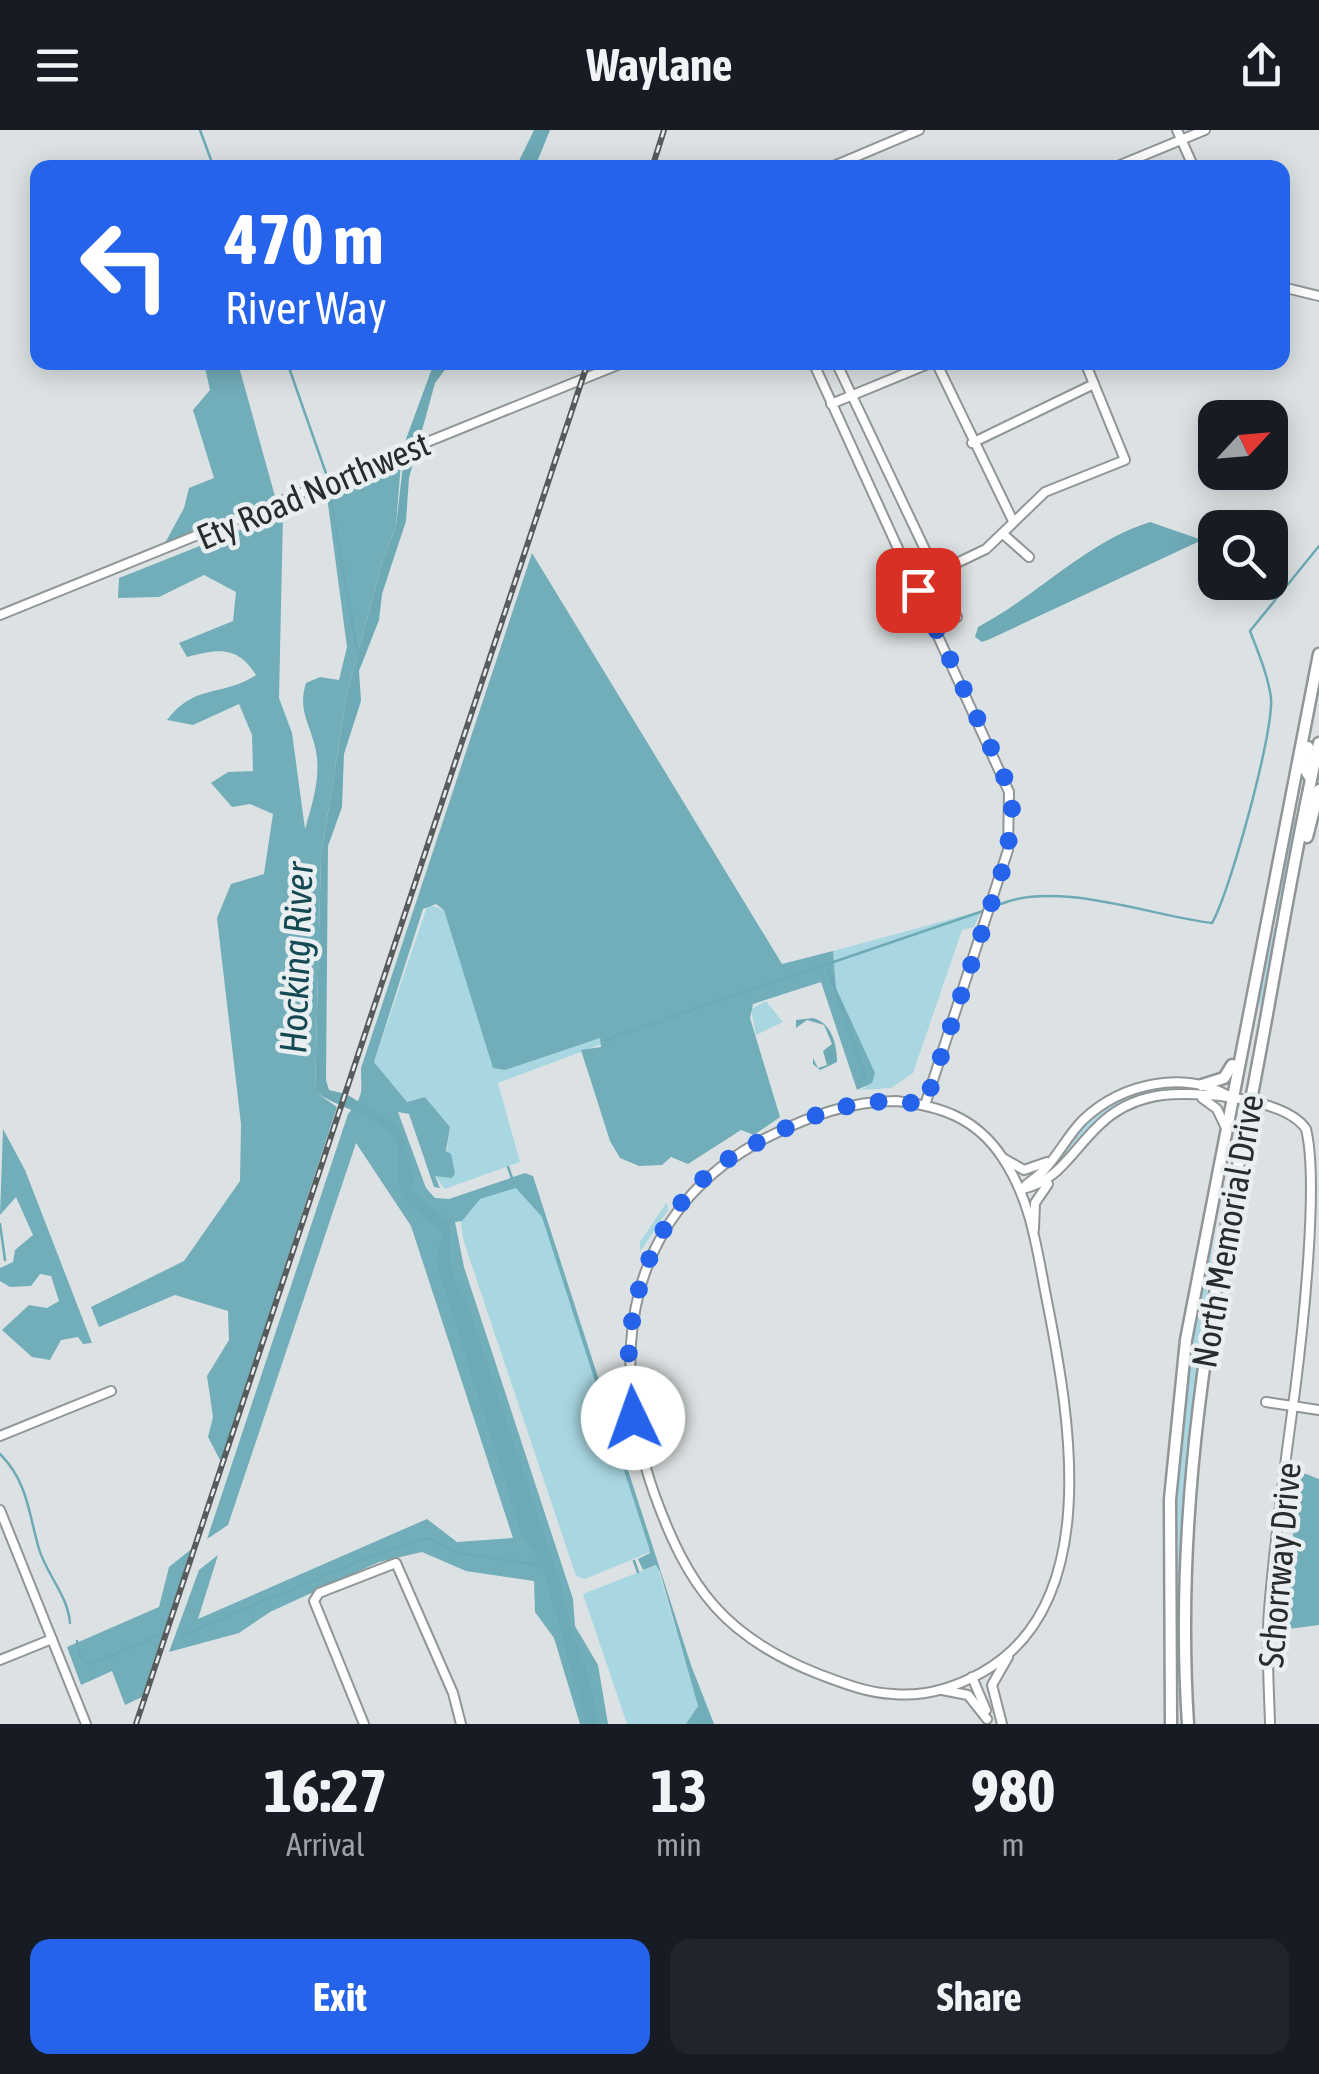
<!DOCTYPE html>
<html lang="en">
<head>
<meta charset="utf-8">
<style>
  body { margin:0; font-family:"Asap Condensed",sans-serif; background:#20242c; color:#f1f3f6; height:100vh; display:flex; flex-direction:column; font-size:38px; white-space:nowrap }
  * { box-sizing:border-box; margin:0 }
  p { font-size:32px; color:#9ea1a6 }
  .icon { flex:none; width:55px; height:55px; fill:none; stroke:currentColor; stroke-width:2; stroke-linecap:round; stroke-linejoin:round }
  .map { position:relative; height:1594px; overflow:hidden }
  .sheet { display:flex; flex-direction:column; background:#171b24; flex:1 }
  .sheet>* { flex:none }
  .guide { position:absolute; left:30px; top:30px; width:1260px; height:210px; border-radius:20px; box-shadow:0 5px 25px #0003; background:#2563eb; color:#fff; overflow:hidden }
  .needle { width:65px; rotate:64deg }
  .controls { position:absolute; left:1198px; top:270px; display:grid; gap:20px }
  .controls a { display:grid; place-items:center; width:90px; height:90px; border-radius:20px; background:#171b24; box-shadow:0 5px 25px #0003; font-size:50px }
  .pin { position:absolute; display:grid; place-items:center; width:85px; height:85px; color:#fff; margin:-42px; border-radius:20px; box-shadow:0 5px 15px #0006 }
  .me { position:absolute; width:110px; margin:-55px; rotate:357deg; stroke-linejoin:round; filter:drop-shadow(0 0 8px #0008) }
  .turn { display:flex; align-items:center; gap:35px; height:210px; padding:0 30px; font-size:45px }
  .turn .icon { width:130px; height:130px; stroke-width:2.5 }
  .turn b { display:block; font-size:70px; line-height:85px }
  .eta { display:flex; justify-content:space-evenly; align-items:center; height:170px; text-align:center }
  .eta b { font-size:60px; font-weight:700; line-height:70px }
  .action { display:flex; gap:20px; margin-top:auto; padding:20px 30px }
  .action a { flex:1; height:115px; border-radius:20px; background:#2563eb; color:#fff; font-size:40px; font-weight:700; line-height:115px; text-align:center }
  .action a+a { background:#20242c; color:#f1f3f6 }
  header { display:flex; justify-content:space-between; align-items:center; height:130px; padding:0 30px; background:#171b24; font-size:45px; font-weight:700 }
  .map>svg:first-child { display:block }
  .green { fill:#a8d7e1 }
  .forest { fill:#72adba }
  .water { fill:#6ea9b6 }
  .lines { fill:none; stroke-linecap:round; stroke-linejoin:round }
  .stream { stroke:#6ea9b6; stroke-width:2.5 }
  .minor-casing { stroke:#909597; stroke-width:12 }
  .major-casing { stroke:#909597; stroke-width:15 }
  .minor { stroke:#fff; stroke-width:8 }
  .major { stroke:#fff; stroke-width:10 }
  .rail-casing { stroke:#575b5b; stroke-width:6 }
  .rail { stroke:#e9eff1; stroke-width:2.5; stroke-dasharray:8; stroke-linecap:butt }
  .route { stroke:#2563eb; stroke-width:18; stroke-dasharray:0 32.4 }
  .labels { text-anchor:middle; dominant-baseline:central; stroke-width:9; stroke-linejoin:round; paint-order:stroke }
  .street-label { font-size:35px; fill:#292c2c; stroke:#e9eff1 }
  .water-label { font-size:38px; font-style:italic; fill:#154a54; stroke:#e9eff1 }
</style>
</head>
<body>
<header><svg class="icon" aria-label="menu" viewBox="0 0 24 24"><path d="M4 6h16M4 12h16M4 18h16"/></svg>Waylane<svg class="icon" aria-label="share" viewBox="0 0 24 24"><path d="M12 15V3M7 8l5-5 5 5M5 13v7h14v-7"/></svg></header>
<div class="map">
<svg width="1319" height="1594" viewBox="0 0 1319 1594">
  <rect width="100%" height="100%" fill="#dce2e3"/>
  <!-- green -->
  <g class="green">
    <path d="M1298,687L1281,785L1276,787L1293,689Z"/>
    <path d="M428,774L444,780L467,848L579,914L600,907L602,914L498,953L520,1032L445,1059L435,1046H444L450,997L425,967L407,972L374,932Z"/>
    <path d="M981,781L974,797L962,800L913,943L891,958L860,960L865,958L871,940L836,858L833,821Z"/>
    <path d="M1275,796L1277,799L1260,880L1258,862Z"/>
    <path d="M766,871L783,892L756,905L751,879Z"/>
    <path d="M1164,956L1201,959L1200,963C1125,952 1088,996 1044,1049C1045,1040 1053,1032 1060,1024C1089,988 1117,965 1164,956Z"/>
    <path d="M518,1046L538,1069L650,1422L585,1449L576,1446L464,1112L459,1083L461,1066Z"/>
    <path d="M667,1072L668,1080L640,1122V1112Z"/>
    <path d="M1218,1073L1185,1344L1180,1452L1184,1594H1180L1177,1360L1189,1229Z"/>
    <path d="M657,1435L698,1576L686,1594H627L583,1464Z"/>
  </g>
  <!-- forest -->
  <g class="forest">
    <path d="M204,233H238L276,370L165,413L184,378L189,358L214,348L193,280L210,260Z"/>
    <path d="M401,333L396,396L383,429L347,563L321,726L315,962L337,977L221,1332L208,1307L213,1287L207,1246L229,1210L228,1181L175,1165L99,1197L91,1177L184,1131L240,1051L241,994L217,788L231,754L264,744L273,684L250,674L232,677L211,653L228,642L253,641L252,605L239,574L193,595L167,590C195,553 223,567 256,545C237,515 218,519 187,527L179,513L233,491L236,462L204,445L159,467L118,468L119,448L283,383L279,568L292,603L305,699C312,675 321,647 316,621C311,594 297,582 306,553L320,547L339,550L347,517L327,367Z"/>
    <path d="M532,423L782,834L833,821L836,858L875,943L872,953L857,960L821,852L753,874L750,888L780,987L754,1005L741,1000L688,1034L671,1027L662,1035L639,1036L620,1028L610,1011L581,920L601,917L600,908L505,940L493,938L444,780L436,774L423,779L374,932L407,972L425,967L450,997L446,1021L451,1024L455,1043L452,1048L435,1046L440,1058L434,1057L409,984L398,982L426,1058L435,1068L449,1069L525,1043L533,1046L691,1535L714,1594H686L698,1576L660,1442L656,1435L643,1440L638,1429L650,1423L649,1418L542,1087L516,1058L480,1069L462,1091L455,1092L464,1137L573,1469L575,1496L598,1535L608,1594H580L554,1508L535,1482L534,1451L466,1441L422,1422L379,1432L270,1482L239,1503L169,1522L199,1440L218,1425L198,1489L427,1389L457,1412L513,1408L411,1096L356,1013L228,1395L207,1409L348,984C365,966 361,960 361,938Z"/>
    <path d="M3,999L25,1040L92,1213L83,1214L78,1207L61,1210L50,1230L32,1227L2,1200L29,1175L47,1178L59,1171L51,1146L40,1144L31,1156L10,1157L0,1151V1138L13,1132L15,1120L33,1105L16,1067L0,1085Z"/>
    <path d="M1301,1342L1319,1349V1495L1281,1500Z"/>
    <path d="M194,1417L144,1566L125,1575L112,1541L81,1555L67,1517L159,1477L169,1437Z"/>
  </g>
  <!-- water -->
  <g class="water">
    <path d="M534,0H550L535,37H516Z"/>
    <path d="M434,233H450L435,253L409,348L406,391L382,464L379,490L359,541L361,571L344,624L342,677L328,716L326,950L329,960L346,964L400,997L416,1046L410,1061L449,1091L450,1127L455,1154L466,1171L560,1452C569,1502 593,1543 598,1594H586L544,1441L529,1433L539,1429L522,1406L436,1132L442,1103C428,1085 408,1083 400,1059C394,1042 405,1020 392,1005C374,985 337,977 315,962L321,726L347,563L383,429L396,396L406,309Z"/>
    <path d="M1150,392L1202,410L990,509L982,512L975,507L978,497C1037,466 1086,412 1150,392Z"/>
    <path d="M813,888C832,893 837,915 837,932L820,940L813,934V928L818,938L827,935L823,921L832,914L824,895L807,890L796,898V914V890Z"/>
  </g>
  <g class="lines">
    <!-- stream -->
    <g class="stream">
      <path d="M200,0L214,38"/>
      <path d="M287,232L328,349"/>
      <path d="M329,357L358,526"/>
      <path d="M1001,774C1057,750 1152,786 1212,793C1230,762 1274,602 1271,568C1268,545 1258,522 1250,501L1319,416"/>
      <path d="M827,835L866,951"/>
      <path d="M602,911L986,780"/>
      <path d="M508,1037L512,1048"/>
      <path d="M0,1094L5,1130"/>
      <path d="M0,1324C28,1352 29,1385 39,1419C47,1445 68,1466 70,1493"/>
      <path d="M634,1431L638,1442"/>
      <path d="M182,1505L374,1425L428,1408L459,1423L532,1434"/>
      <path d="M77,1511L80,1527L90,1534L164,1503"/>
    </g>
    <!-- minor casing -->
    <g class="minor-casing">
      <g id="minor">
        <path d="M1177,0L1194,38"/>
        <path d="M829,38L919,0"/>
        <path d="M1113,38L1205,0"/>
        <path d="M1282,157L1319,166"/>
        <path d="M813,232L1009,662L1008,720L925,975"/>
        <path d="M836,232L957,487"/>
        <path d="M936,232L1013,391"/>
        <path d="M831,274L933,232"/>
        <path d="M972,313L1094,254"/>
        <path d="M1003,404L1029,427"/>
        <path d="M936,443L986,419L1045,362L1125,330L1085,232"/>
        <path d="M0,485L625,232"/>
        <path d="M1202,968L1217,979L1226,998"/>
        <path d="M896,971C941,976 976,988 1002,1027C1033,1073 1037,1123 1048,1176C1070,1289 1103,1476 981,1543C954,1558 924,1567 893,1564C868,1563 845,1554 821,1545C725,1508 688,1458 654,1363C605,1223 627,1078 770,1006C810,986 850,971 896,971Z"/>
        <path d="M1003,1028L1024,1040L1047,1032"/>
        <path d="M1022,1059C1079,1048 1082,975 1163,965C1197,961 1285,968 1306,999C1319,1051 1303,1199 1295,1261C1285,1333 1275,1407 1269,1480C1266,1518 1269,1556 1270,1594"/>
        <path d="M1022,1059C1029,1051 1038,1047 1045,1039C1059,1024 1068,1005 1083,990C1122,953 1185,939 1232,968"/>
        <path d="M1034,1099L1035,1073L1048,1054"/>
        <path d="M1266,1272L1319,1280"/>
        <path d="M0,1306L111,1261"/>
        <path d="M0,1380L86,1594"/>
        <path d="M0,1530L52,1509"/>
        <path d="M972,1547L986,1580"/>
        <path d="M942,1560L968,1565L987,1589"/>
        <path d="M364,1594L314,1471L319,1463L396,1433L453,1563L461,1594"/>
        <path d="M1002,1594L992,1555L1008,1527"/>
      </g>
    </g>
    <!-- major casing -->
    <g class="major-casing">
      <g id="major">
        <path d="M1308,617L1304,638L1311,649"/>
        <path d="M1307,707L1319,660"/>
        <path d="M1202,955L1224,948L1232,935"/>
        <path d="M1171,1594L1170,1369L1186,1210L1319,524"/>
        <path d="M1188,1594C1174,1378 1209,1181 1251,970C1274,852 1292,731 1319,613"/>
      </g>
    </g>
    <!-- minor -->
    <use href="#minor" class="minor"/>
    <!-- major -->
    <use href="#major" class="major"/>
    <!-- rail casing -->
    <g class="rail-casing">
      <g id="rail">
        <path d="M652,38L664,0"/>
        <path d="M136,1594L588,232"/>
      </g>
    </g>
    <!-- rail -->
    <use href="#rail" class="rail"/>
  </g>
  <g class="lines">
    <!-- route -->
    <path class="route" d="M633,1288C617,1202 643,1099 711,1042C733,1023 759,1012 784,999C830,977 874,965 925,975L1007,726L1012,678L1004,646L918,460"/>
  </g>
  <g class="labels">
    <!-- street labels -->
    <g class="street-label">
      <text transform="translate(313 360) rotate(-23)">Ety Road Northwest</text>
      <text transform="translate(1227 1101) rotate(-80)">North Memorial Drive</text>
      <text transform="translate(1279 1435) rotate(-85)">Schorrway Drive</text>
    </g>
    <!-- water labels -->
    <g class="water-label">
      <text transform="translate(296 828) rotate(-88)">Hocking River</text>
    </g>
  </g>
</svg>
<div class="controls">
<a><svg class="needle" viewBox="-14 -14 28 28"><path d="M0-13l5 13h-10z" fill="#e53935"/><path d="M0 13l5-13h-10z" fill="#9ea1a6"/></svg></a>
<a><svg class="icon" aria-label="search" viewBox="0 0 24 24"><circle cx="10" cy="10" r="6"/><path d="M15 15l6 6"/></svg></a>
</div>
<div class="pin" style="left:918px;top:460px;background:#d93025"><svg class="icon" aria-label="arrive" viewBox="0 0 24 24"><path d="M6 21V4h12l-3 4 3 4H6"/></svg></div>
<svg class="me" style="left:633px;top:1288px" viewBox="-20 -20 40 40"><circle r="19" fill="#fff"/><path d="M0-13L10 11 0 6-10 11z" fill="#2563eb"/></svg>
<div class="guide">
<div class="turn"><svg class="icon" aria-label="left" viewBox="0 0 24 24"><path d="M17 20v-9H6M10 6l-5 5 5 5"/></svg><div><b>470 m</b>River Way</div></div>
</div>
</div>
<section class="sheet">
<div class="eta">
<div><b>16:27</b><p>Arrival</p></div>
<div><b>13</b><p>min</p></div>
<div><b>980</b><p>m</p></div>
</div>
<div class="action"><a>Exit</a><a>Share</a></div>
</section>
</body>
</html>
